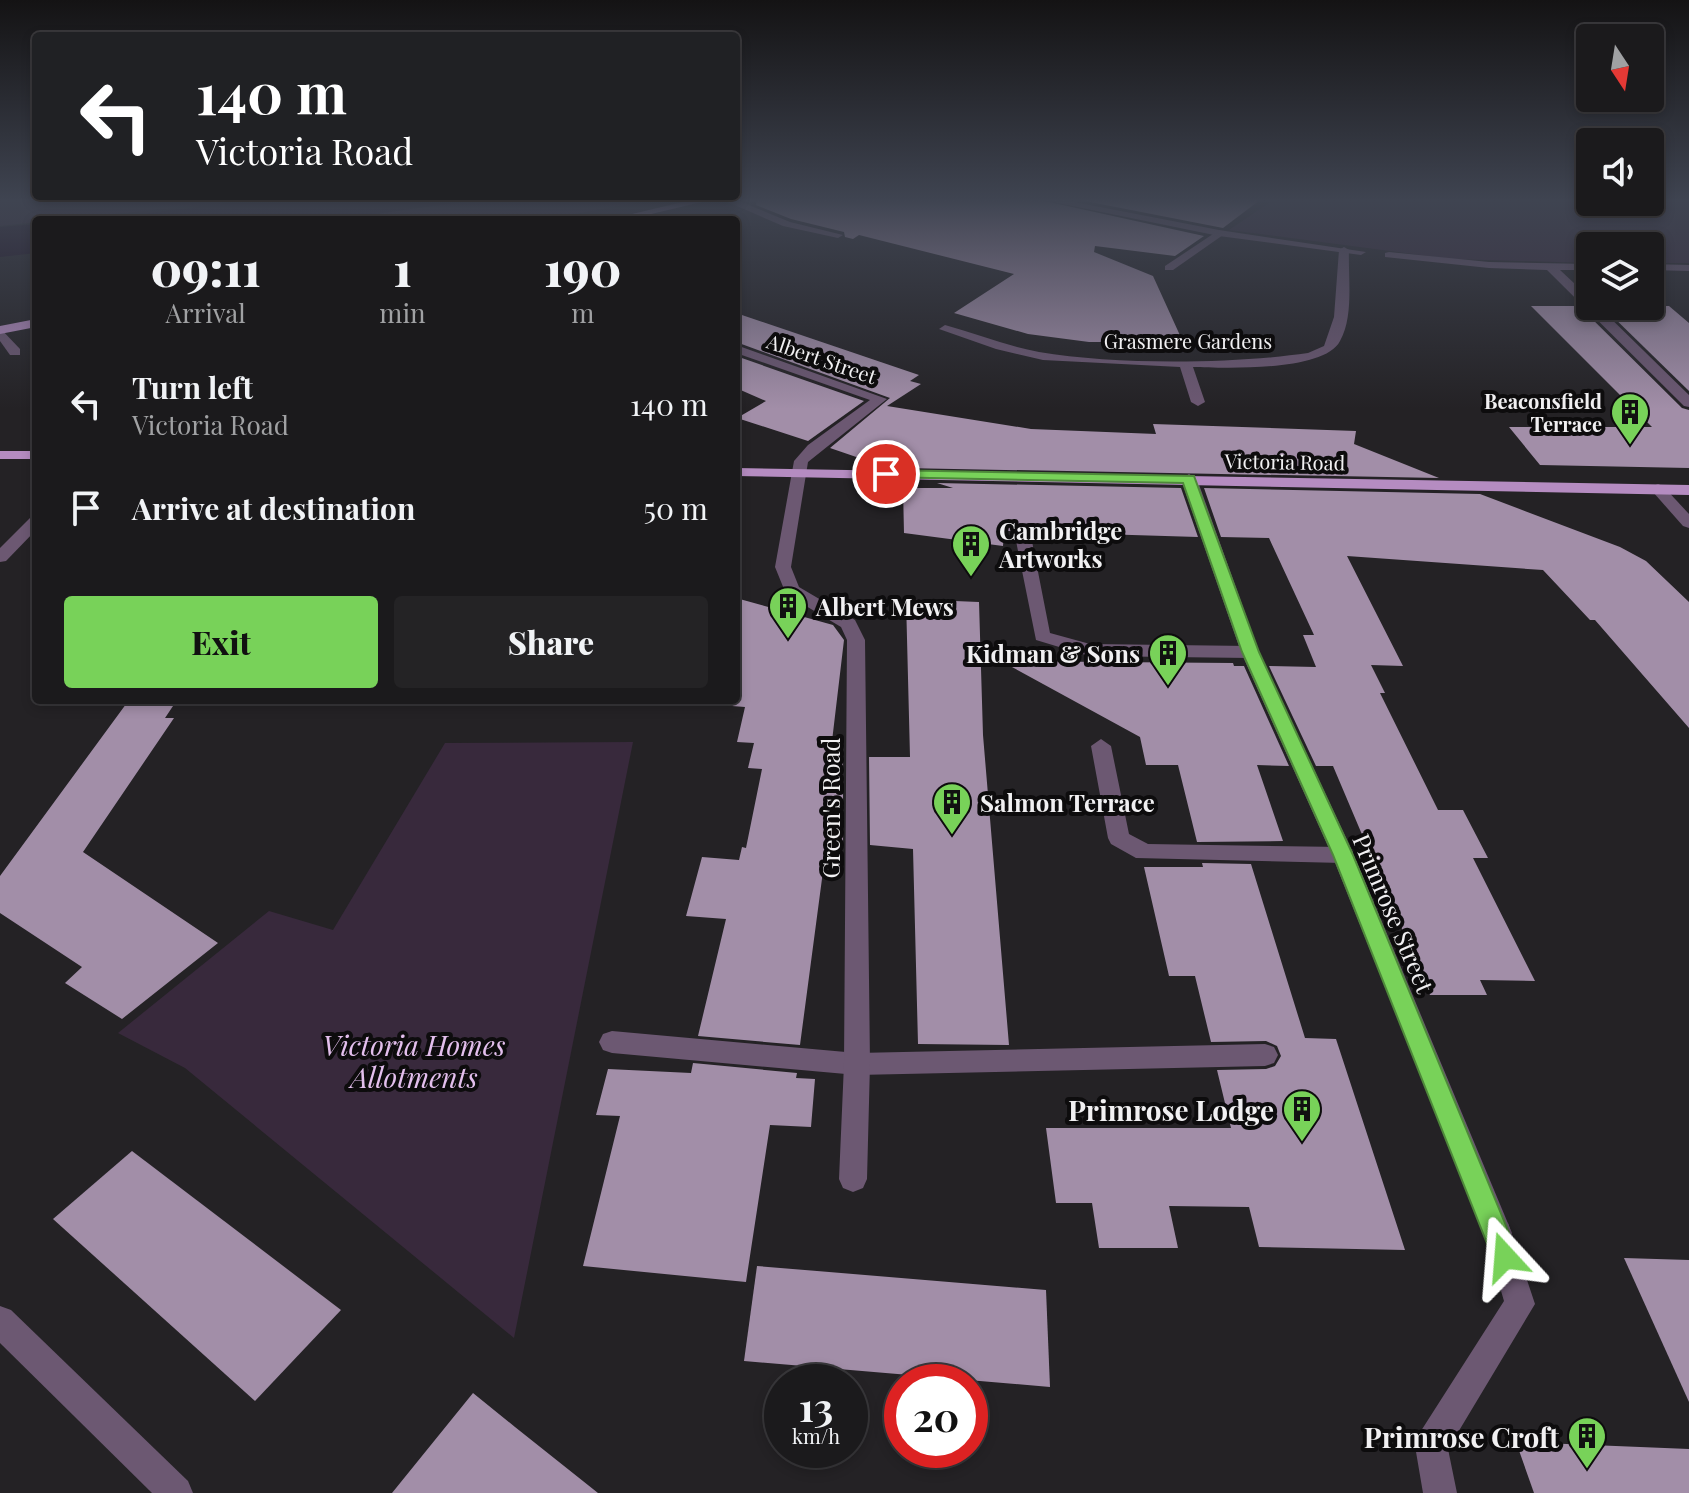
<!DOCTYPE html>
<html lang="en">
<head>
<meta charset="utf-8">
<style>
  body { margin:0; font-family:"Playfair Display",serif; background:#242325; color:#f1f3f6; height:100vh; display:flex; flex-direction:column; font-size:30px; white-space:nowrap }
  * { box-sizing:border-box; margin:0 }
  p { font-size:26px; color:#a0a1a3 }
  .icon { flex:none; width:44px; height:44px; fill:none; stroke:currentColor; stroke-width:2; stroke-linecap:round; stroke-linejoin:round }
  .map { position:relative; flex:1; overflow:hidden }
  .side { position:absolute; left:32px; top:216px; width:708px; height:488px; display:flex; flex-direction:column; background:#1b1a1c; border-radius:8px; box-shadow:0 4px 12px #0003,0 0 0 2px #39383b }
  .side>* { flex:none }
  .hud { position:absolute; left:32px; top:32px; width:708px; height:168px; border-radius:8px; box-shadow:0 4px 12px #0003,0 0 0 2px #39383b; background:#202124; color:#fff; overflow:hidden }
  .needle { width:52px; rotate:168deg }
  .buttons { position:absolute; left:1576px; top:24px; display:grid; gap:16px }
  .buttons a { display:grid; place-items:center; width:88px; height:88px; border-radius:8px; background:#1b1a1c; box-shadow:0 4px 12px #0003,0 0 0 2px #39383b; font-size:40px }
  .speed { position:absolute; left:764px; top:1364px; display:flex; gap:16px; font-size:40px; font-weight:700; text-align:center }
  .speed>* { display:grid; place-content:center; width:104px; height:104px; border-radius:50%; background:#1b1a1c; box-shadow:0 4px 12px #0003,0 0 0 2px #39383b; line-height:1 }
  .speed small { font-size:20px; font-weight:400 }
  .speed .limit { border:12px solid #d22; background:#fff; color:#111 }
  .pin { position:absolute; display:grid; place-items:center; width:68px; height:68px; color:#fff; margin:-34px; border:4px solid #fff; border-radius:50%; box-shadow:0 2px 8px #0007 }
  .me { position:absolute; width:88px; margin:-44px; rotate:341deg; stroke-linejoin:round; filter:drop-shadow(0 0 6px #0008) }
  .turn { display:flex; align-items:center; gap:28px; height:168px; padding:0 32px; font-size:36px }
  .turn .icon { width:104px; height:104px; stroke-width:2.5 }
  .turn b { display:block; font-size:56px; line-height:68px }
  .eta { display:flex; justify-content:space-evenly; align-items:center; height:136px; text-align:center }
  .eta b { font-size:48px; font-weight:800; line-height:56px }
  .primary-button { display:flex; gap:16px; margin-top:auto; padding:16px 32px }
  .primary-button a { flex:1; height:92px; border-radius:8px; background:#78d259; color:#111; font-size:32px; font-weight:800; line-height:92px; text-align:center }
  .primary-button a+a { background:#242325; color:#f1f3f6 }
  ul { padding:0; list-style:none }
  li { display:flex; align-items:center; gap:24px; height:104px; padding:0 32px }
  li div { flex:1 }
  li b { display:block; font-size:30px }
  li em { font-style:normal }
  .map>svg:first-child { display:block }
  .green { fill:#38293c }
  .water { fill:#1a0b1f }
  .building { fill:#a28ea8 }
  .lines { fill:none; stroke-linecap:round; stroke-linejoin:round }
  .service { fill:#6c5872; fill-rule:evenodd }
  .minor { fill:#6c5872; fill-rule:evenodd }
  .primary { fill:#b58cc1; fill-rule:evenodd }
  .route { fill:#78d259; stroke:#4e883a; stroke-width:2 }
  .labels { text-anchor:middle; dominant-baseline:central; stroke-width:8; stroke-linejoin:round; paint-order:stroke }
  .far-street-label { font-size:20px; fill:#f1f0f2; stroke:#0d0c0d }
  .far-poi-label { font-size:20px; font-weight:bold; fill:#f1f0f2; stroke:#0d0c0d; text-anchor:end }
  .poi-label { font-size:24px; font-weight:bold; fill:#f1f0f2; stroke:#0d0c0d; text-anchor:start }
  .street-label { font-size:24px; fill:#f1f0f2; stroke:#0d0c0d }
  .near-park-label { font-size:28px; font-style:italic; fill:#e3bfed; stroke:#0d0c0d }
  .near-poi-label { font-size:28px; font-weight:bold; fill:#f1f0f2; stroke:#0d0c0d; text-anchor:end }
</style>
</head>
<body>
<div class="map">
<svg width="1689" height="1493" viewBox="0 0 1689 1493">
  <rect width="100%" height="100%" fill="#242225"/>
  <!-- green -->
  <g class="green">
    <path d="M0,200H248L0,226Z"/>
    <path d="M476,200H650L542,220H331Z"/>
    <path d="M1273,200H1689V263H1650V246H1590V263L1451,259L1229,230Z"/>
    <path d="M633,742L514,1338L185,1068L118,1033L269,911L333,930L445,743Z"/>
  </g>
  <!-- water -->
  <g class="water">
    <path d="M258,200H476L331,220H88Z"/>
    <path d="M36,224V253L0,257V227Z"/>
  </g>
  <!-- building -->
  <g class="building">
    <path d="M757,200H1040L1204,236L1175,256L1095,246L1094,252L1153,276L1183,342H1089L1028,334L954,313L1014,274L859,235L853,239L845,237L844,232L791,219L756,205Z"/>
    <path d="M1080,200H1260L1223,228Z"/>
    <path d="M1531,306H1579L1682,408L1689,410V468L1540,465L1509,427H1652Z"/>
    <path d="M1602,306H1669L1689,323V391Z"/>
    <path d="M736,313L919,375L910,381L921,384L887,406L1031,429L1156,434L1153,424L1356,431L1354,444L1439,478L902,468V453L866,451L865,460L830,448L890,398L736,342Z"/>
    <path d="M736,356L864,401L808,441L737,418L766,401L736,388Z"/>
    <path d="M937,483L1181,488L1198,537L1033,532L1020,523L1011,531H1004L1003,546L904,533L903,488H953Z"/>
    <path d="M1204,488L1480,494L1620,547L1646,561L1689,602V728L1595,620H1590L1543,570L1347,556L1403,666L1371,665L1385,693H1380L1438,810H1463L1488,858H1473L1535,981L1480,980L1487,995H1430L1333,766H1316L1269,666L1316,667L1303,635H1314L1269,538L1221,537Z"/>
    <path d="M736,598L833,625L844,640L830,758L843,757V843L827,841L800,1045L698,1036L726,919L686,916L702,857L739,860L742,847L746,848L762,769L748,768L754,743L737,742L745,707L732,706L736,700Z"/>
    <path d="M906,599L979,602L983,735L1009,1045L918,1044L913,849L870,845L869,757H910Z"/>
    <path d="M1001,661L1233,663L1234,666H1244L1289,766L1257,765L1283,841L1197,842L1178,765H1146L1140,737Z"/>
    <path d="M129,700H177L165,718H174L83,852L218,943L122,1019L65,983L82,967L0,913V876Z"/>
    <path d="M1202,863L1251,864L1305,1038L1336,1039L1405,1250L1259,1247L1249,1207L1169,1206L1178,1248H1099L1092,1203H1056L1046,1128H1231L1217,1070L1266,1069L1275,1066L1281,1056L1277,1046L1266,1041L1211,1042L1195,976H1169L1144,867H1203Z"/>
    <path d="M693,1063L797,1073L796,1078L815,1079L811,1127L770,1125L746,1282L583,1266L620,1116L596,1115L608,1069L691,1073Z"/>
    <path d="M132,1151L341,1310L255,1401L53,1219Z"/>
    <path d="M1624,1258L1689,1260V1402Z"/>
    <path d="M757,1266L1046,1290L1050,1387L744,1361Z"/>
    <path d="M473,1393L515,1427L598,1493H392Z"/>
    <path d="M1516,1442L1689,1449V1493H1534Z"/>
  </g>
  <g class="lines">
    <!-- service -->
    <g class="service">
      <path d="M723,200H737L790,222L843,235L838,238L783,226Z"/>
      <path d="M1219,230L1224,233L1223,235L1173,270H1165V266Z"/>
      <path d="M1344,247L1349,250C1348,278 1354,316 1340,341C1324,372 1225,368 1193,367L1205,402L1198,406L1191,402L1180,367L1043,360L996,349L939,329L945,325C977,334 1007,346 1039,352C1115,365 1232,364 1308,353L1324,346L1334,317L1339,250Z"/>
      <path d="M0,328L20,349V355H10L0,341Z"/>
      <path d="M1022,526L1030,531L1050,633L1090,644L1250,646L1259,652L1250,658L1089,656L1036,640L1014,531Z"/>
      <path d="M1101,739L1111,746L1129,834L1148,844L1343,847L1351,849L1354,855L1351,861L1343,863L1136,858L1111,844L1108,838L1091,746Z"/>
      <path d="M612,1031L857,1053L1265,1044L1274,1047L1278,1055L1274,1063L1265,1066L857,1075L612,1053L603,1050L599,1042L603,1034Z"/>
      <path d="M1498,1219L1508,1223L1535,1304L1448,1449L1457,1493H1423L1415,1446L1419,1434L1504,1301L1484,1233L1488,1223Z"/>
    </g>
    <!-- minor -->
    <g class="minor">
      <path d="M1043,200H1064L1219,230L1366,252L1361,255L1219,236Z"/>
      <path d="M1389,252L1489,262L1590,264V270H1560L1590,298V306H1598L1689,395V407L1684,406L1547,270L1489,268L1385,257V253Z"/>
      <path d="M1650,264L1689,265V271L1650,270Z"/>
      <path d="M736,345L887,399L808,462L791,567L799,587L855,620L865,640L870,1064L867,1179L863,1188L853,1192L843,1188L839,1179L844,1064L847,640L841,627L786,594L775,567L794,461L808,445L870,400L736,353Z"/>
      <path d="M1189,474L1197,479L1259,652L1354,855L1512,1233L1508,1243L1498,1247L1488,1243L1332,855L1241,652L1181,479Z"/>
      <path d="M1658,484L1663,486L1689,514V528L1683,526L1653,492V486Z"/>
      <path d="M36,516V530L6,561L0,562V548L30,518Z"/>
      <path d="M0,1306L11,1310L188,1481L193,1493H152L0,1343Z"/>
    </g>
    <!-- primary -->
    <g class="primary">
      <path d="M691,200H710L626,220H607Z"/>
      <path d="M36,319V327L0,334V326Z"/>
      <rect x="0" y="451" width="36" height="8"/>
      <path d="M736,468L1689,485V495L736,476Z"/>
    </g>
  </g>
  <!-- sky -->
  <linearGradient id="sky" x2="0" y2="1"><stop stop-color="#141314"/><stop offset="0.49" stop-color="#3f4451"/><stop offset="1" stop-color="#3f4451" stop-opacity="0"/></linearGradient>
  <rect width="1689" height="409" fill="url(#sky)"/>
  <!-- route -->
  <path class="route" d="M886,470L1194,476L1259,652L1353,855L1519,1257L1515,1266L1505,1270L1496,1266L1333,855L1242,652L1183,483L881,477V471Z"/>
  <!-- icons -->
  <defs>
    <g id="building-pin" transform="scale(2)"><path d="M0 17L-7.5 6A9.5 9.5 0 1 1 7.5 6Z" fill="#78d259" stroke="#0d0c0d"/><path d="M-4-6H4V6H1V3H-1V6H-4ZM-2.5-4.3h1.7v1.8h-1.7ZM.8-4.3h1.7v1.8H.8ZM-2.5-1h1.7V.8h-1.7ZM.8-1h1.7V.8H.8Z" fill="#111"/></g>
  </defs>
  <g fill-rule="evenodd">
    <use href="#building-pin" x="1630" y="412"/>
    <use href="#building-pin" x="971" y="544"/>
    <use href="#building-pin" x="788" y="606"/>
    <use href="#building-pin" x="1168" y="653"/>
    <use href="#building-pin" x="952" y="802"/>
    <use href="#building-pin" x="1302" y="1109"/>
    <use href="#building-pin" x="1587" y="1436"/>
  </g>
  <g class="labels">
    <!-- far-street labels -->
    <g class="far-street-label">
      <text x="1188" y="340">Grasmere Gardens</text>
      <text transform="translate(822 358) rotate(19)">Albert Street</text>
      <text transform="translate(1285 461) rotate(1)">Victoria Road</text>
    </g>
    <!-- far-poi labels -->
    <g class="far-poi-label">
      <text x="1602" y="400">Beaconsfield<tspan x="1602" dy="23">Terrace</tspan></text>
    </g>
    <!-- poi labels -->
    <g class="poi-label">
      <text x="999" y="530">Cambridge<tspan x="999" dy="28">Artworks</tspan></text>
      <text x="816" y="606">Albert Mews</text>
      <text x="1140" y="653" text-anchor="end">Kidman &amp; Sons</text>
      <text x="980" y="802">Salmon Terrace</text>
    </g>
    <!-- street labels -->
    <g class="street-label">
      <text transform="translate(830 808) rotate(-90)">Green's Road</text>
      <text transform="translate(1394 913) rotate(67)">Primrose Street</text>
    </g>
    <!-- near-park labels -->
    <g class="near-park-label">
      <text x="414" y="1044">Victoria Homes<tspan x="414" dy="32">Allotments</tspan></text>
    </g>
    <!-- near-poi labels -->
    <g class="near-poi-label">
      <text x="1274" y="1109">Primrose Lodge</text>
      <text x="1559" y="1436">Primrose Croft</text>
    </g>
  </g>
</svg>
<div class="buttons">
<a><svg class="needle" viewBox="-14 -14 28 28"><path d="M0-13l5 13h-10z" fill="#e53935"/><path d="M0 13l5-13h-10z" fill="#a0a1a3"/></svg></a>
<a><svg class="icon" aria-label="sound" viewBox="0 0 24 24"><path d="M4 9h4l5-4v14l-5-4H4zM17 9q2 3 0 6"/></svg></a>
<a><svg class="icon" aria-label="layers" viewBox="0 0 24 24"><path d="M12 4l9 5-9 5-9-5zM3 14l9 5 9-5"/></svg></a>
</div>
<div class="speed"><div>13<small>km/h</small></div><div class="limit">20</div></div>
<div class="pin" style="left:886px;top:474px;background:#d93025"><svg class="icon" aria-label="arrive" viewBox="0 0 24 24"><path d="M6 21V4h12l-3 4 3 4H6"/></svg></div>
<svg class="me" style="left:1505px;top:1257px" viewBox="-20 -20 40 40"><path d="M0-17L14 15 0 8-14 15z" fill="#78d259" stroke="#fff" stroke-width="4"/></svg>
<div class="hud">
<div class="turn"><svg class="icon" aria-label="left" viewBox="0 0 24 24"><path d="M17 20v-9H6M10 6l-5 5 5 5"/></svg><div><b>140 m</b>Victoria Road</div></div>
</div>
<section class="side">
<div class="eta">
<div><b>09:11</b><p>Arrival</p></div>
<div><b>1</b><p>min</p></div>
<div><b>190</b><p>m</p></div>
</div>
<ul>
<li><svg class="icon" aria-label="left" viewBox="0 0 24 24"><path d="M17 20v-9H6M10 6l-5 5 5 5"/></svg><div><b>Turn left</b><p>Victoria Road</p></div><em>140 m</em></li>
<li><svg class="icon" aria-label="arrive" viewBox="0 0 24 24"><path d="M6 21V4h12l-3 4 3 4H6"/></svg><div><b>Arrive at destination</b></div><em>50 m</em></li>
</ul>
<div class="primary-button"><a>Exit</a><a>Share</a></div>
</section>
</div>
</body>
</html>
